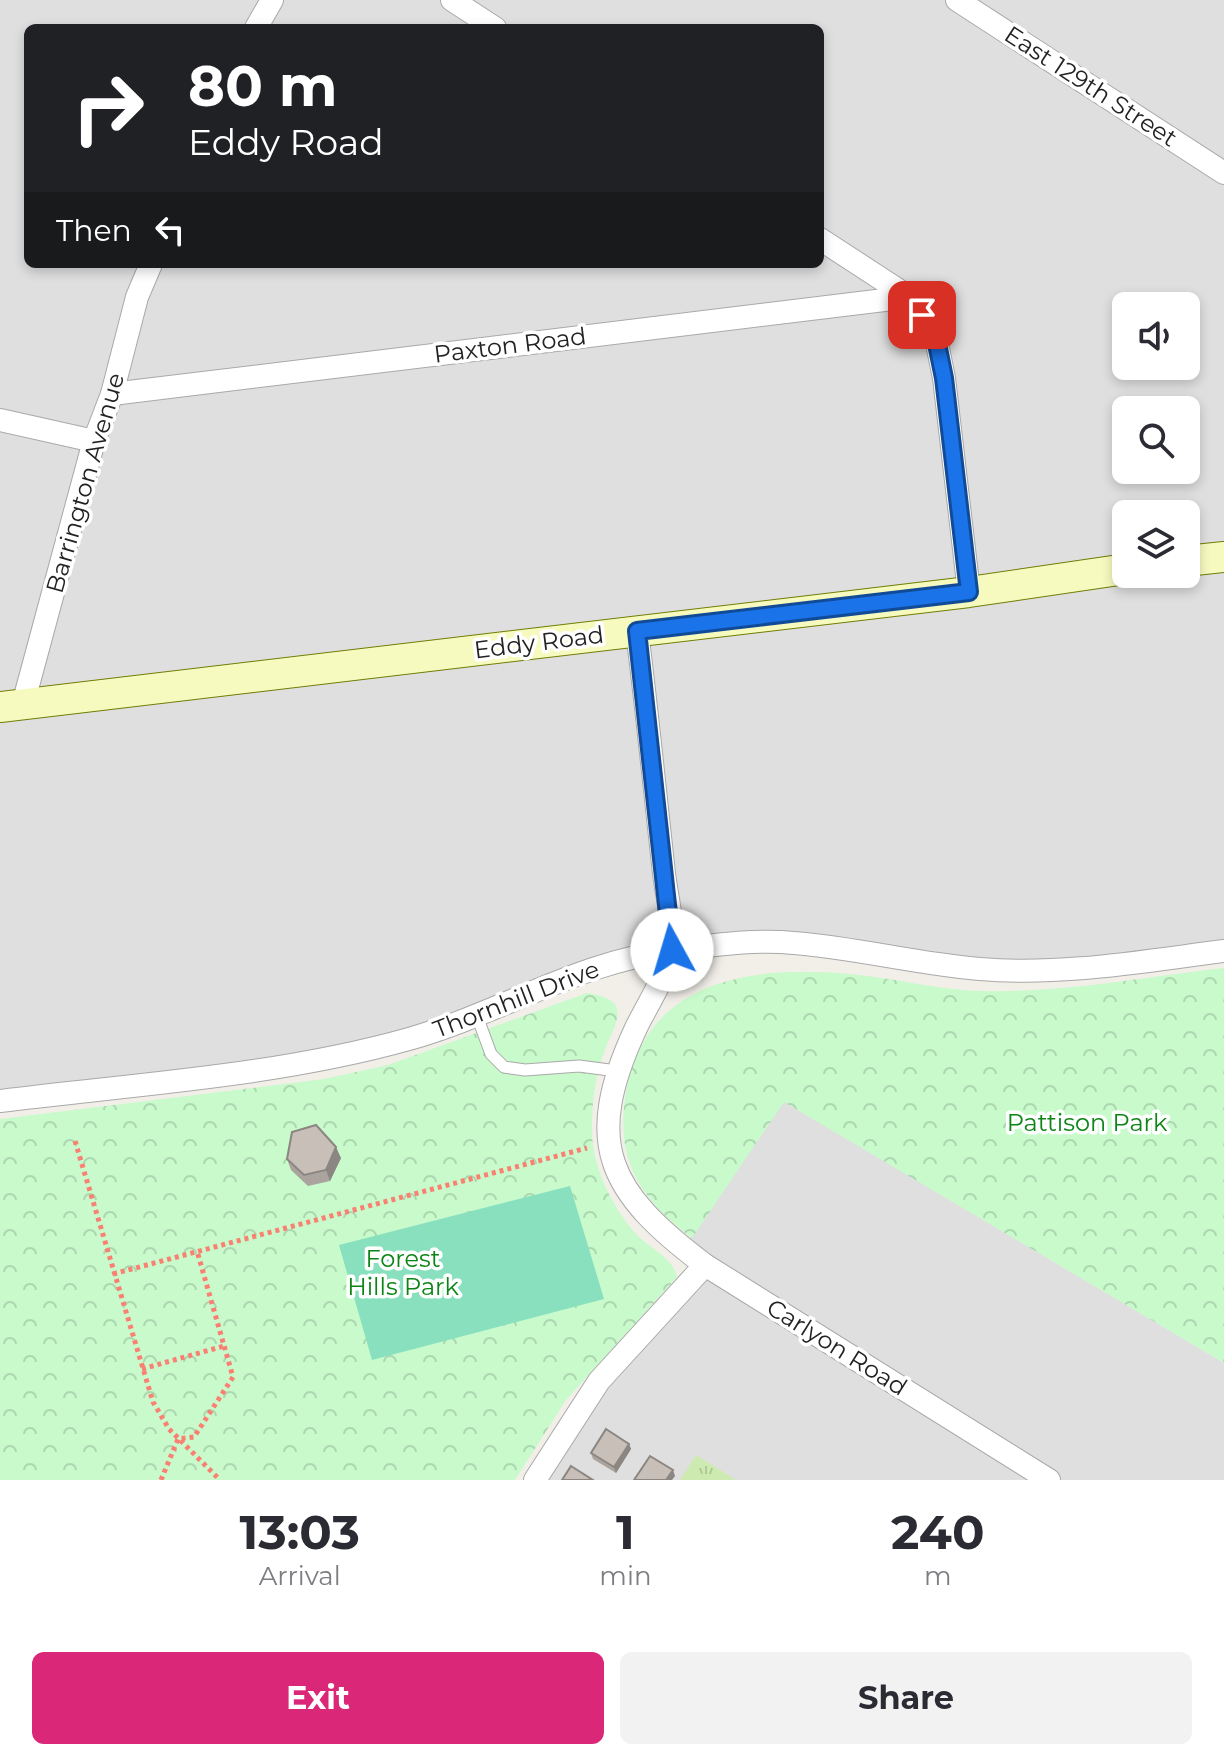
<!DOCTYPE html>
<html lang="en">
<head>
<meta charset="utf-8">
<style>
  body { margin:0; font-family:Montserrat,sans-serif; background:#f2f2f3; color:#2b2b33; height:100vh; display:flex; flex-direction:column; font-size:30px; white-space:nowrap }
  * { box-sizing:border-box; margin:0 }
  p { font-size:26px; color:#7c7c81 }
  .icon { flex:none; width:44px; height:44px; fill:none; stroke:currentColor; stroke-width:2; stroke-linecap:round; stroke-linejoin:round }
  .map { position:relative; height:1480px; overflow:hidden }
  .side { display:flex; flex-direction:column; background:#fff; flex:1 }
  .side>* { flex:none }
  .hud { position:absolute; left:24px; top:24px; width:800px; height:244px; border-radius:12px; box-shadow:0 4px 12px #0003; background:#202124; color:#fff; overflow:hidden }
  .fabs { position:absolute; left:1112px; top:292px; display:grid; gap:16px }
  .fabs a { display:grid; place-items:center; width:88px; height:88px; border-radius:12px; background:#fff; box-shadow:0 4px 12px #0003; font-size:40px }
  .pin { position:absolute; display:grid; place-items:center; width:68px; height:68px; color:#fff; margin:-34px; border-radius:16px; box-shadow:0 4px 12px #0006 }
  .me { position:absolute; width:88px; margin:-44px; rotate:354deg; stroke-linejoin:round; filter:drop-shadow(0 0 6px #0008) }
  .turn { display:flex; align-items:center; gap:28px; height:168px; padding:0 32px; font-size:36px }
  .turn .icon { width:104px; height:104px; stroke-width:2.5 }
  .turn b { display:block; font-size:56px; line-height:68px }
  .then { display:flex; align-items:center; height:76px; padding:0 32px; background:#0003; gap:16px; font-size:30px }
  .eta { display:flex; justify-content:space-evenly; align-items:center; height:136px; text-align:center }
  .eta b { font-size:48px; font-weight:700; line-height:56px }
  .button { display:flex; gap:16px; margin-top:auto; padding:16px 32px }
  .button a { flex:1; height:92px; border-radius:12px; background:#db2777; color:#fff; font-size:32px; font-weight:700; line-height:92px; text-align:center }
  .button a+a { background:#f2f2f3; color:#2b2b33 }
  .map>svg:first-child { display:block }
  .residential { fill:#e0dfdf; fill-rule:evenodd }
  .grass { fill:url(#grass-tufts) }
  .park { fill:url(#park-crowns) }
  .pitch { fill:#88e0be }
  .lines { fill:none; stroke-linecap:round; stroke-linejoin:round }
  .lane-casing { stroke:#a9a9a9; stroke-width:13 }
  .street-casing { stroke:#a9a9a9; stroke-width:24 }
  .secondary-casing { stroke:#707d05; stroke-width:32 }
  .path { stroke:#fa8072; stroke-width:5; stroke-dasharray:4 4; stroke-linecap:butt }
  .lane { stroke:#fff; stroke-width:11 }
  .street { stroke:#fff; stroke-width:22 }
  .secondary { stroke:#f7fabf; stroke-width:30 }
  .wall { fill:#aba49e }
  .shaded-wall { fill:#8b8681 }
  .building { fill:#c7bfb8; stroke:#8b8681; stroke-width:2 }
  .route-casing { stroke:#114b97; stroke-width:20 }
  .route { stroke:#1a73e8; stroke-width:14 }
  .labels { text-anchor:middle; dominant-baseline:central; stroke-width:7; stroke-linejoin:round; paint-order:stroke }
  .street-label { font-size:24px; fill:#222; stroke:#fff }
  .park-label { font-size:24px; fill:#0c8416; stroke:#fff }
</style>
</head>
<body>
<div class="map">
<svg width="1224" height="1480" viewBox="0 0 1224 1480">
  <defs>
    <pattern id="grass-tufts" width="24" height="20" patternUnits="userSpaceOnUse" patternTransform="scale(2)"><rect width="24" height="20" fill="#cdebb0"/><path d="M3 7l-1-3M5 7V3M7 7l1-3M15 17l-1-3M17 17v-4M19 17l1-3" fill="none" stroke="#b0c997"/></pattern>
    <pattern id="park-crowns" width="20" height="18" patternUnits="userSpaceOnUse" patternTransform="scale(2)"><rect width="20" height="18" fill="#c8facc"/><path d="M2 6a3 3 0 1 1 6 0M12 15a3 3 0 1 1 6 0" fill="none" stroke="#acd6af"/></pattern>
  </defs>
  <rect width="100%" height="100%" fill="#f2efe9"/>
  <!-- residential -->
  <g class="residential">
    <path d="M0,0H1224V951L1094,967L841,948L672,950L410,1039L0,1101ZM28,28H820V264H28ZM1126,306H1186V366H1126ZM1126,410H1186V470H1126ZM1126,514H1186V574H1126Z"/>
    <path d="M784,1101L1224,1363V1480H535L551,1454L705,1265L683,1248Z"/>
  </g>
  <!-- grass -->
  <path class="grass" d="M696,1455L736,1480H680Z"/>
  <!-- park -->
  <g class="park">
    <path d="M1224,968V1363L784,1102L692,1238C643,1201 616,1164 625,1099C641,980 750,965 850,974C894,978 938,990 982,991C1062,993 1144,977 1224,968Z"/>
    <path d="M587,993C637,1000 613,1025 603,1055C595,1077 592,1104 592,1128C591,1165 612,1207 636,1234C649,1248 673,1257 677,1277L566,1400L515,1480H0V1119L324,1079L388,1065Z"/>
  </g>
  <!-- pitch -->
  <path class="pitch" d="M570,1186L604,1299L372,1360L339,1245Z"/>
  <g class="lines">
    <!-- lane casing -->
    <g class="lane-casing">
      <path id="lane" d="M477,1016L491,1054L504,1067L525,1070L579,1066L617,1071"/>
    </g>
    <!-- street casing -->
    <g class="street-casing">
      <g id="street">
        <path d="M452,0L495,28"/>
        <path d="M957,0L1224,173"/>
        <path d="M256,28L272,0"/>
        <path d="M820,239L909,297L935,334L944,378L969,592"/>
        <path d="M112,394L909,297"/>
        <path d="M0,420L94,441"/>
        <path d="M637,631C647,711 655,792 664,873C666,893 676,933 671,951C666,977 647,1005 636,1028C582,1144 608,1192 705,1265L1049,1480"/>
        <path d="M23,704L94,441L112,394L137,297L151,264"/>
        <path d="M0,1101C136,1084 277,1076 409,1039C500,1013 580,961 675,950C714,945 755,939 794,943C857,948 918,964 980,969C1061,976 1144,961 1224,951"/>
        <path d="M535,1480L599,1381L705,1265"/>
      </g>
    </g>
    <!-- secondary casing -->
    <g class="secondary-casing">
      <g id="secondary">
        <path d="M1186,561L1224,557"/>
        <path d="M0,707L969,592L1126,569"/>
      </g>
    </g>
    <!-- path -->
    <g class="path">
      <path d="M75,1141L153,1402L169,1429L220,1480"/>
      <path d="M113,1274L587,1148"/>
      <path d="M142,1369L224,1346"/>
      <path d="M161,1480L178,1439L194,1437L233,1377L197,1251"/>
    </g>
    <!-- lane -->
    <use href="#lane" class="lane"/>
    <!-- street -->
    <use href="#street" class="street"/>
    <!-- secondary -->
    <use href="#secondary" class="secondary"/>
  </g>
  <!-- wall -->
  <g class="wall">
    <path d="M341,1158L330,1181L308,1186L291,1170L287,1159Z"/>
    <path d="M629,1444L631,1449L616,1473L593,1459L591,1453Z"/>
  </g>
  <!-- shaded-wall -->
  <g class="shaded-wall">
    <path d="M336,1147L341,1158L330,1181L326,1170Z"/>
    <path d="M629,1444L631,1449L616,1473L614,1467Z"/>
    <path d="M673,1470L675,1476L672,1480H666Z"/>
  </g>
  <!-- building -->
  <g class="building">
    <path d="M316,1125L336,1147L326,1170L304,1175L287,1159L292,1132Z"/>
    <path d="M606,1429L629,1444L614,1467L591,1453Z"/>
    <path d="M650,1456L673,1470L666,1480H634Z"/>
    <path d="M571,1466L593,1480H562Z"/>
  </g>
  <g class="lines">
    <!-- route casing -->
    <g class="route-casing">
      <path id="route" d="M672,950L637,631L969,592L944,378L935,334L922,315"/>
    </g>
    <!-- route -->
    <use href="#route" class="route"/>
  </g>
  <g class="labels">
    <!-- street labels -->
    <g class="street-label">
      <text transform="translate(1091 86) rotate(33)">East 129th Street</text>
      <text transform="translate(510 345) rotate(-7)">Paxton Road</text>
      <text transform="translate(85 483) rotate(-74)">Barrington Avenue</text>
      <text transform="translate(539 642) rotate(-7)">Eddy Road</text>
      <text transform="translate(516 999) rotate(-21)">Thornhill Drive</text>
      <text transform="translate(837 1347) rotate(32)">Carlyon Road</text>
    </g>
    <!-- park labels -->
    <g class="park-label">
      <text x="1087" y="1122">Pattison Park</text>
      <text x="403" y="1258">Forest<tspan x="403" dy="28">Hills Park</tspan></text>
    </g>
  </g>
</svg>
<div class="fabs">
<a><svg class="icon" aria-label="sound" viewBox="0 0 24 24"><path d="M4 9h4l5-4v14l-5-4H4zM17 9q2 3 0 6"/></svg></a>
<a><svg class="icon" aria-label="search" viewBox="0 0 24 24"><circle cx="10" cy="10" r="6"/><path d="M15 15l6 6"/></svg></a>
<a><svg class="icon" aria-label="layers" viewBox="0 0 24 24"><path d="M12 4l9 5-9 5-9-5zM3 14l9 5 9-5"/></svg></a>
</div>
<div class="pin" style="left:922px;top:315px;background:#d93025"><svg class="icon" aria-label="arrive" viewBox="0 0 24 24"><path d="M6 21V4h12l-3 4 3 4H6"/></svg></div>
<svg class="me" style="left:672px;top:950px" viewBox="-20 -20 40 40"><circle r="19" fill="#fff"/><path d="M0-13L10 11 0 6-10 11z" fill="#1a73e8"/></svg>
<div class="hud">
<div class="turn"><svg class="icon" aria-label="right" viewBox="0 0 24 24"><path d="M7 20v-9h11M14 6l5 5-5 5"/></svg><div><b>80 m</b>Eddy Road</div></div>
<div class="then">Then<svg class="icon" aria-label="left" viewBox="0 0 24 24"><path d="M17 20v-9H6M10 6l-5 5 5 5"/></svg></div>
</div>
</div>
<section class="side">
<div class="eta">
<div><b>13:03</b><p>Arrival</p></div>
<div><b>1</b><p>min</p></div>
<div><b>240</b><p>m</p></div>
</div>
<div class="button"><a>Exit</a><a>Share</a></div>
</section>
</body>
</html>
